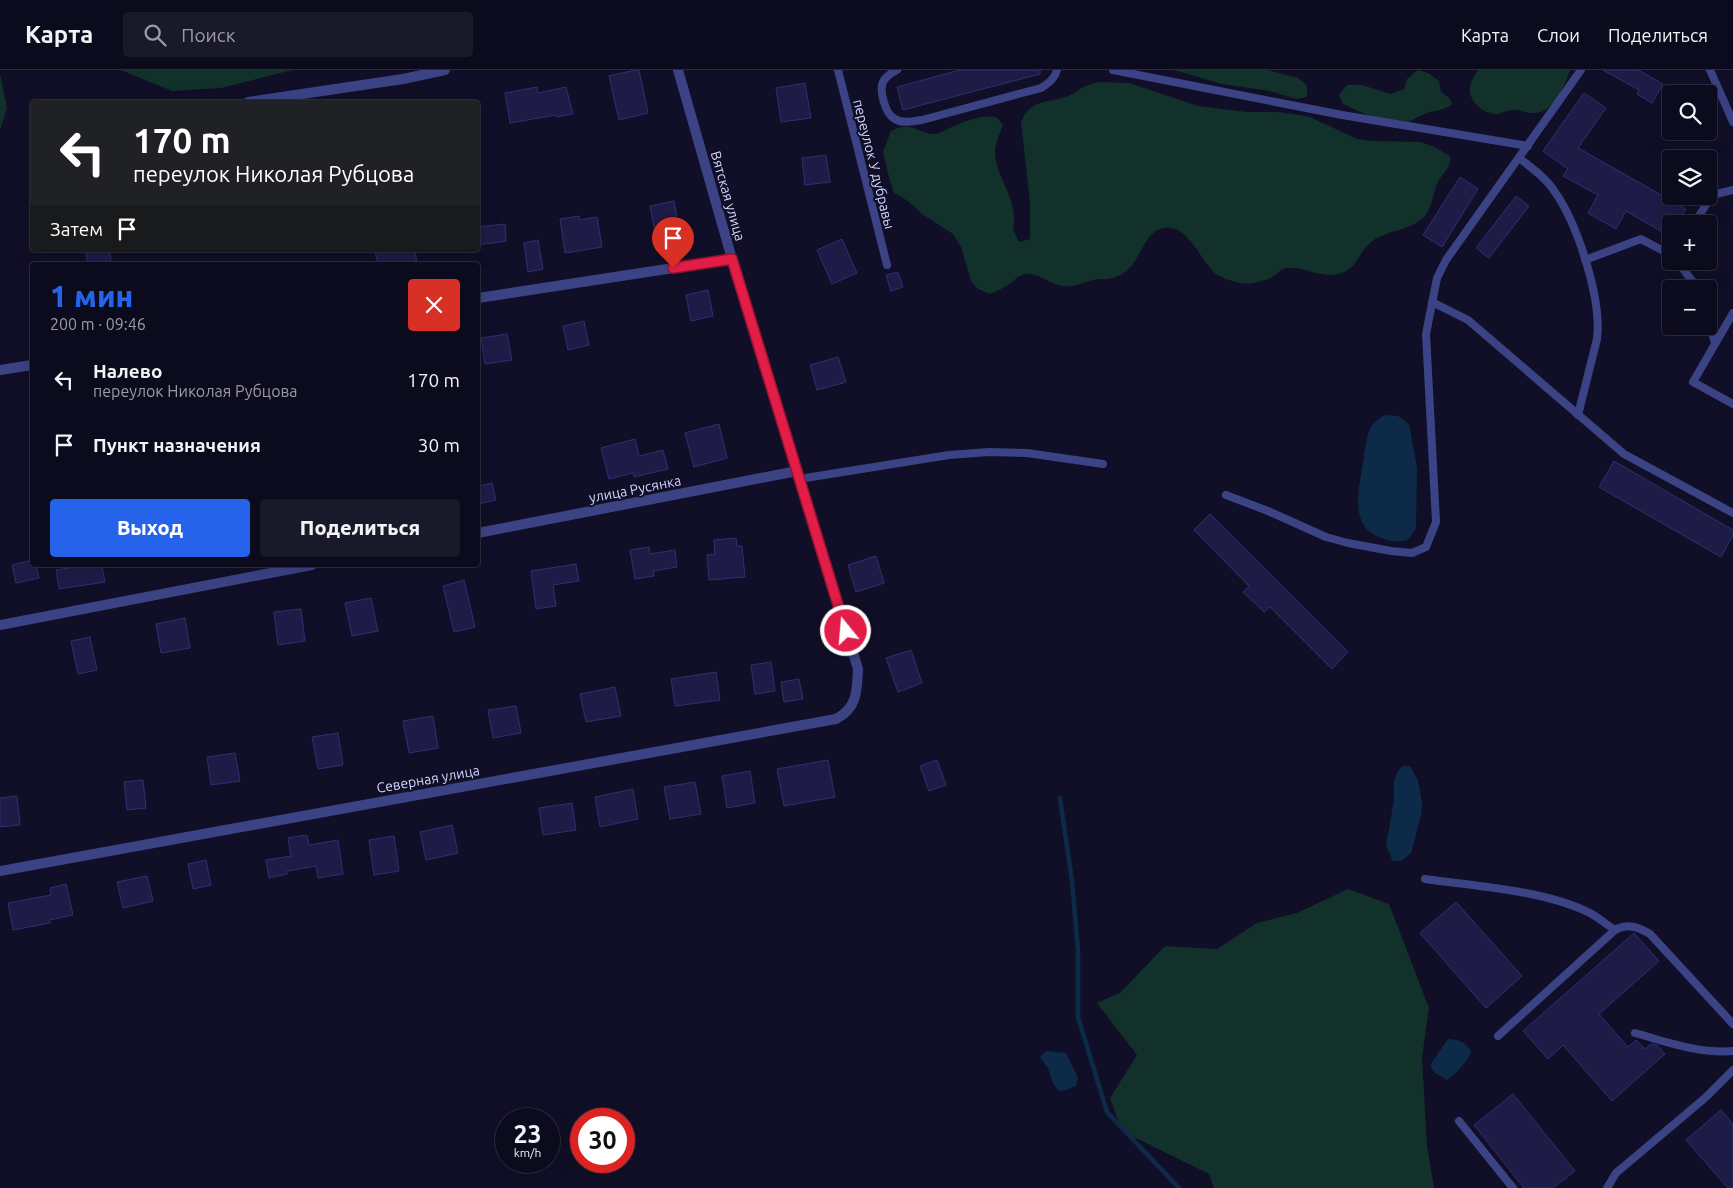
<!DOCTYPE html>
<html lang="ru">
<head>
<meta charset="utf-8">
<style>
  body { margin:0; font-family:Ubuntu,sans-serif; background:#1a192a; color:#f1f3f6; height:100vh; display:flex; flex-direction:column; font-size:19px; white-space:nowrap }
  * { box-sizing:border-box; margin:0 }
  p { font-size:16px; color:#9a9ba4 }
  .icon { flex:none; width:28px; height:28px; fill:none; stroke:currentColor; stroke-width:2; stroke-linecap:round; stroke-linejoin:round }
  .map { position:relative; flex:1; overflow:hidden }
  .sheet { position:absolute; left:30px; top:192px; width:450px; height:305px; display:flex; flex-direction:column; background:#0c0b1d; border-radius:5px; box-shadow:0 5px 20px #0002,0 0 0 1px #2c2b3b }
  .sheet>* { flex:none }
  .banner { position:absolute; left:30px; top:30px; width:450px; height:152px; border-radius:5px; box-shadow:0 5px 20px #0002,0 0 0 1px #2c2b3b; background:#202124; color:#fff; overflow:hidden }
  .buttons { position:absolute; left:1662px; top:15px; display:grid; gap:10px }
  .buttons a { display:grid; place-items:center; width:55px; height:55px; border-radius:5px; background:#0c0b1d; box-shadow:0 5px 20px #0002,0 0 0 1px #2c2b3b; font-size:25px }
  .speed { position:absolute; left:495px; top:1038px; display:flex; gap:10px; font-size:25px; font-weight:700; text-align:center }
  .speed>* { display:grid; place-content:center; width:65px; height:65px; border-radius:50%; background:#0c0b1d; box-shadow:0 5px 20px #0002,0 0 0 1px #2c2b3b; line-height:1 }
  .speed small { font-size:12px; font-weight:400 }
  .speed .limit { border:8px solid #d22; background:#fff; color:#111 }
  .pin { position:absolute; display:grid; place-items:center; width:42px; height:42px; color:#fff; margin:-51px -21px; border-radius:50% 50% 50% 0; rotate:-45deg; box-shadow:0 0 5px #0007 }
  .pin .icon { rotate:45deg }
  .me { position:absolute; width:55px; margin:-28px; rotate:343deg; stroke-linejoin:round; filter:drop-shadow(0 0 4px #0008) }
  .turn { display:flex; align-items:center; gap:18px; height:105px; padding:0 20px; font-size:22px }
  .turn .icon { width:65px; height:65px; stroke-width:2.5 }
  .turn b { display:block; font-size:35px; line-height:42px }
  .then { display:flex; align-items:center; height:48px; padding:0 20px; background:#0003; gap:10px; font-size:19px }
  .round { display:grid; place-items:center; flex:none; width:52px; height:52px; border-radius:5px; background:#1a192a }
  .head { display:flex; align-items:center; justify-content:space-between; height:85px; padding:0 20px }
  h1 { font-size:30px; font-weight:800; line-height:38px; color:#2563eb }
  .action { display:flex; gap:10px; margin-top:auto; padding:10px 20px }
  .action a { flex:1; height:58px; border-radius:5px; background:#2563eb; color:#fff; font-size:20px; font-weight:800; line-height:58px; text-align:center }
  .action a+a { background:#1a192a; color:#f1f3f6 }
  ul { padding:0; list-style:none }
  li { display:flex; align-items:center; gap:15px; height:65px; padding:0 20px }
  li div { flex:1 }
  li b { display:block; font-size:19px }
  li em { font-style:normal }
  header { display:flex; align-items:center; gap:30px; box-sizing:border-box; height:70px; padding:0 25px; background:#0c0b1d; border-bottom:1px solid #2c2b3b }
  header strong { font-size:24px }
  nav { display:flex; gap:28px; margin-inline-start:auto; font-size:18px }
  .search { width:350px; height:45px; background:#1a192a; display:flex; align-items:center; gap:12px; box-sizing:border-box; padding:0 18px; border-radius:5px; color:#9a9ba4; font-size:19px }
  .map>svg:first-child { display:block }
  .green { fill:#12312b }
  .water { fill:#0d2b48 }
  .lines { fill:none; stroke-linecap:round; stroke-linejoin:round }
  .stream { stroke:#0d2b48; stroke-width:4.5 }
  .building { fill:#1e1c47; stroke:#312e73 }
  .service { stroke:#3b4385; stroke-width:8 }
  .minor { stroke:#3b4385; stroke-width:10 }
  .route-casing { stroke:#92132f; stroke-width:12 }
  .route { stroke:#e11d48; stroke-width:9 }
  .labels { text-anchor:middle; dominant-baseline:central; stroke-width:4; stroke-linejoin:round; paint-order:stroke }
  .street-label { font-size:14px; fill:#d5d7ff; stroke:#100f27 }
</style>
</head>
<body>
<header>
<strong>Карта</strong>
<div class="search"><svg class="icon" aria-label="search" viewBox="0 0 24 24"><circle cx="10" cy="10" r="6"/><path d="M15 15l6 6"/></svg>Поиск</div>
<nav><a>Карта</a><a>Слои</a><a>Поделиться</a></nav>
</header>
<div class="map">
<svg width="1733" height="1118" viewBox="0 0 1733 1118">
  <rect width="100%" height="100%" fill="#100f27"/>
  <!-- green -->
  <g class="green">
    <path d="M121,0H292L221,18L172,21Z"/>
    <path d="M1174,0H1267L1298,8L1307,15V27L1296,29L1270,21L1222,14Z"/>
    <path d="M1418,0L1428,3L1439,11L1441,22L1449,28L1452,34C1446,40 1435,40 1427,43C1418,46 1411,52 1402,53C1385,55 1359,41 1343,34L1339,25L1347,15H1362L1391,24L1404,19L1407,9Z"/>
    <path d="M1478,0H1570C1565,16 1553,45 1532,43C1525,43 1519,39 1512,40C1506,40 1500,45 1494,44C1482,43 1468,30 1470,18C1470,12 1475,5 1478,0Z"/>
    <path d="M0,4L7,38L0,60Z"/>
    <path d="M1099,12L1129,13L1198,36L1247,42H1278L1300,45L1310,47L1357,69L1371,71L1420,72L1432,76L1450,86C1451,99 1443,101 1438,112C1433,122 1432,139 1424,147C1409,162 1384,160 1370,173C1359,182 1357,198 1342,203C1320,210 1307,196 1287,198C1280,199 1276,205 1271,208C1263,211 1250,215 1241,213C1234,212 1222,208 1216,204C1201,192 1189,155 1165,158C1140,160 1143,200 1113,208C1108,209 1103,209 1098,209C1083,212 1074,219 1058,215C1047,212 1034,200 1022,205C1018,206 1013,211 1010,214C1003,218 997,221 990,224L978,219L971,211L961,177L953,164L922,144L908,131L894,123L890,111L883,82L891,61C914,49 917,65 936,64C939,63 944,61 947,59C962,53 979,44 996,47L1003,55C1000,63 995,74 995,82C995,107 1020,131 1013,159L1019,172L1030,169V132L1021,52C1031,27 1050,34 1070,25C1075,23 1079,19 1084,17C1088,15 1094,14 1099,12Z"/>
    <path d="M1348,819L1389,834L1429,938L1422,987L1427,1076L1434,1118H1214L1209,1104L1122,1061L1110,1028L1137,985L1097,933L1120,923L1165,876L1217,879L1257,853L1297,843Z"/>
  </g>
  <!-- water -->
  <g class="water">
    <path d="M1384,345L1398,346L1409,354L1417,399L1416,458L1408,470C1395,473 1392,472 1379,467C1349,456 1359,417 1363,393C1365,381 1366,365 1372,355C1375,352 1380,348 1384,345Z"/>
    <path d="M1402,696H1410L1418,710L1422,733L1421,745L1411,783L1401,791H1393L1386,776L1394,730V712L1397,702Z"/>
    <path d="M1448,969C1458,969 1466,972 1471,982C1466,994 1457,1002 1447,1010L1435,1003L1430,995Z"/>
    <path d="M1046,981L1066,983L1078,1008L1076,1016L1063,1021L1058,1020L1053,1014L1048,998L1040,987Z"/>
  </g>
  <g class="lines">
    <!-- stream -->
    <path class="stream" d="M1060,728L1072,811L1078,881V947L1107,1042L1179,1118"/>
  </g>
  <!-- building -->
  <g class="building">
    <path d="M635,0H639L648,43L619,50L609,6Z"/>
    <path d="M960,0H1040V4L903,40L897,17Z"/>
    <path d="M1603,0H1638L1663,14L1652,33L1637,24L1639,20Z"/>
    <path d="M805,13L811,48L781,52L776,18Z"/>
    <path d="M537,17L538,23L566,17L573,44L557,47L556,45L510,53L505,23Z"/>
    <path d="M1584,23L1606,38L1578,78L1686,139L1677,154H1671V167L1626,141L1616,159L1588,143L1598,125L1563,106L1568,99L1543,81Z"/>
    <path d="M826,85L830,112L805,115L802,88Z"/>
    <path d="M1460,107L1478,119L1442,177L1423,165Z"/>
    <path d="M1516,126L1529,136L1489,188L1476,178Z"/>
    <path d="M674,131L681,169L657,173L650,136Z"/>
    <path d="M579,146L580,150L597,147L602,177L565,183L560,149Z"/>
    <path d="M505,154L506,171L478,175V157Z"/>
    <path d="M842,169L857,203L832,214L817,180Z"/>
    <path d="M538,170L543,199L528,202L524,173Z"/>
    <path d="M85,180H109L112,195H88Z"/>
    <path d="M375,180H415L417,195H378Z"/>
    <path d="M898,202L903,217L891,221L886,205Z"/>
    <path d="M708,220L713,246L691,251L686,225Z"/>
    <path d="M584,251L589,275L568,280L563,256Z"/>
    <path d="M507,264L512,290L485,294L481,268Z"/>
    <path d="M838,287L846,312L817,320L810,295Z"/>
    <path d="M719,354L727,388L694,397L685,363Z"/>
    <path d="M635,369L639,386L663,380L668,399L634,407L633,403L609,409L601,378Z"/>
    <path d="M1614,391L1733,460V465L1721,487L1599,417Z"/>
    <path d="M492,413L496,430L478,434V416Z"/>
    <path d="M1210,444L1348,582L1332,599L1270,537L1264,542L1243,522L1249,516L1194,460Z"/>
    <path d="M736,468L737,476H742L745,507L709,510L707,485L715,484L714,470Z"/>
    <path d="M649,477L650,484L675,480L677,497L653,501L654,506L635,509L630,480Z"/>
    <path d="M876,486L884,513L856,522L848,495Z"/>
    <path d="M32,490V495H36L39,508L16,513L12,495Z"/>
    <path d="M576,494L579,511L553,515L556,536L536,539L531,501Z"/>
    <path d="M87,495H102L105,512L59,519L56,500Z"/>
    <path d="M464,510L475,557L454,562L443,516Z"/>
    <path d="M371,528L378,561L352,566L345,533Z"/>
    <path d="M301,539L305,571L278,575L274,542Z"/>
    <path d="M185,548L190,578L161,583L156,554Z"/>
    <path d="M90,567L97,600L78,604L71,571Z"/>
    <path d="M911,580L922,613L898,622L886,588Z"/>
    <path d="M771,592L775,621L755,624L751,595Z"/>
    <path d="M716,602L720,630L675,636L671,609Z"/>
    <path d="M799,609L803,629L784,632L781,612Z"/>
    <path d="M615,617L621,646L586,652L580,624Z"/>
    <path d="M516,636L521,663L493,668L488,640Z"/>
    <path d="M433,646L438,678L409,683L403,651Z"/>
    <path d="M338,663L343,695L318,699L312,667Z"/>
    <path d="M235,683L240,711L211,715L207,687Z"/>
    <path d="M828,690L835,727L784,736L777,699Z"/>
    <path d="M937,690L946,715L929,721L920,696Z"/>
    <path d="M750,701L755,733L727,738L722,706Z"/>
    <path d="M143,710L146,738L127,740L124,712Z"/>
    <path d="M695,712L701,744L670,749L664,717Z"/>
    <path d="M633,719L638,749L600,757L595,727Z"/>
    <path d="M17,726L20,755L0,757V728Z"/>
    <path d="M572,733L576,760L543,765L539,738Z"/>
    <path d="M452,755L458,783L426,790L420,762Z"/>
    <path d="M307,765L309,775L338,770L343,804L318,808L316,796L287,801V804L269,808L266,790L291,786L288,768Z"/>
    <path d="M394,766L399,801L374,805L369,770Z"/>
    <path d="M206,790L211,815L193,819L188,794Z"/>
    <path d="M147,806L153,831L123,838L117,812Z"/>
    <path d="M66,814L73,845L50,850V853L13,860L8,833L51,825L50,818Z"/>
    <path d="M1456,832L1522,906L1486,938L1420,863Z"/>
    <path d="M1634,863L1659,891L1599,944L1628,977L1636,970L1645,979L1651,974L1657,975L1665,984L1612,1031L1563,975L1548,989L1523,961Z"/>
    <path d="M1513,1024L1575,1101L1553,1118H1524L1474,1055Z"/>
    <path d="M1721,1040L1733,1054V1118H1728L1686,1070Z"/>
  </g>
  <g class="lines">
    <!-- service -->
    <g class="service">
      <path d="M838,0L887,195"/>
      <path d="M897,0C893,2 887,6 884,10C878,19 885,44 895,49C903,54 913,51 922,50L1041,18C1048,14 1055,9 1057,0"/>
      <path d="M1113,0L1342,45L1528,76"/>
      <path d="M1710,0L1733,52"/>
      <path d="M1519,88C1532,98 1546,108 1555,122C1578,155 1602,230 1597,269L1578,345"/>
      <path d="M1694,154L1712,125L1733,120"/>
      <path d="M1585,190L1641,169L1671,185"/>
      <path d="M1677,191L1693,212L1696,219"/>
      <path d="M1432,232L1468,250L1624,384L1733,443"/>
      <path d="M1733,243L1693,312L1733,334"/>
      <path d="M1709,253L1715,273"/>
      <path d="M799,409L949,385L989,382L1027,383L1103,394"/>
      <path d="M1226,425L1268,441L1326,467L1348,473L1391,481L1412,483L1426,477L1436,452L1426,264L1437,208L1446,190L1581,0"/>
      <path d="M1425,809C1475,816 1544,820 1590,843C1599,848 1607,855 1615,860"/>
      <path d="M1635,963C1667,972 1699,984 1733,981"/>
      <path d="M1498,966L1615,860C1628,853 1638,857 1650,864L1733,954"/>
      <path d="M1459,1051L1513,1118"/>
      <path d="M1607,1118L1616,1103L1705,1028L1733,1000"/>
    </g>
    <!-- minor -->
    <g class="minor">
      <path d="M248,32L403,9L445,0"/>
      <path d="M478,228L732,189"/>
      <path d="M0,300L32,295"/>
      <path d="M478,463L797,401"/>
      <path d="M0,555L312,495"/>
      <path d="M0,801L836,649C857,638 857,622 858,599L732,189L678,0"/>
    </g>
  </g>
  <g class="lines">
    <!-- route casing -->
    <g class="route-casing">
      <path id="route" d="M673,198L732,189L846,561"/>
    </g>
    <!-- route -->
    <use href="#route" class="route"/>
  </g>
  <g class="labels">
    <!-- street labels -->
    <g class="street-label">
      <text transform="translate(874 94) rotate(76)">переулок У дубравы</text>
      <text transform="translate(728 126) rotate(74)">Вятская улица</text>
      <text transform="translate(635 419) rotate(-11)">улица Русянка</text>
      <text transform="translate(428 709) rotate(-10)">Северная улица</text>
    </g>
  </g>
</svg>
<div class="buttons">
<a><svg class="icon" aria-label="search" viewBox="0 0 24 24"><circle cx="10" cy="10" r="6"/><path d="M15 15l6 6"/></svg></a>
<a><svg class="icon" aria-label="layers" viewBox="0 0 24 24"><path d="M12 4l9 5-9 5-9-5zM3 14l9 5 9-5"/></svg></a>
<a>+</a>
<a>−</a>
</div>
<div class="speed"><div>23<small>km/h</small></div><div class="limit">30</div></div>
<div class="pin" style="left:673px;top:198px;background:#d93025"><svg class="icon" aria-label="arrive" viewBox="0 0 24 24"><path d="M6 21V4h12l-3 4 3 4H6"/></svg></div>
<svg class="me" style="left:846px;top:561px" viewBox="-20 -20 40 40"><circle r="17" fill="#e11d48" stroke="#fff" stroke-width="3"/><path d="M0-11L8 9 0 5-8 9z" fill="#fff"/></svg>
<div class="banner">
<div class="turn"><svg class="icon" aria-label="left" viewBox="0 0 24 24"><path d="M17 20v-9H6M10 6l-5 5 5 5"/></svg><div><b>170 m</b>переулок Николая Рубцова</div></div>
<div class="then">Затем<svg class="icon" aria-label="arrive" viewBox="0 0 24 24"><path d="M6 21V4h12l-3 4 3 4H6"/></svg></div>
</div>
<section class="sheet">
<div class="head"><div><h1>1 мин</h1><p>200 m · 09:46</p></div><a class="round" style="background:#d93025;color:#fff"><svg class="icon" aria-label="close" viewBox="0 0 24 24"><path d="M6 6l12 12M18 6L6 18"/></svg></a></div>
<ul>
<li><svg class="icon" aria-label="left" viewBox="0 0 24 24"><path d="M17 20v-9H6M10 6l-5 5 5 5"/></svg><div><b>Налево</b><p>переулок Николая Рубцова</p></div><em>170 m</em></li>
<li><svg class="icon" aria-label="arrive" viewBox="0 0 24 24"><path d="M6 21V4h12l-3 4 3 4H6"/></svg><div><b>Пункт назначения</b></div><em>30 m</em></li>
</ul>
<div class="action"><a>Выход</a><a>Поделиться</a></div>
</section>
</div>
</body>
</html>
